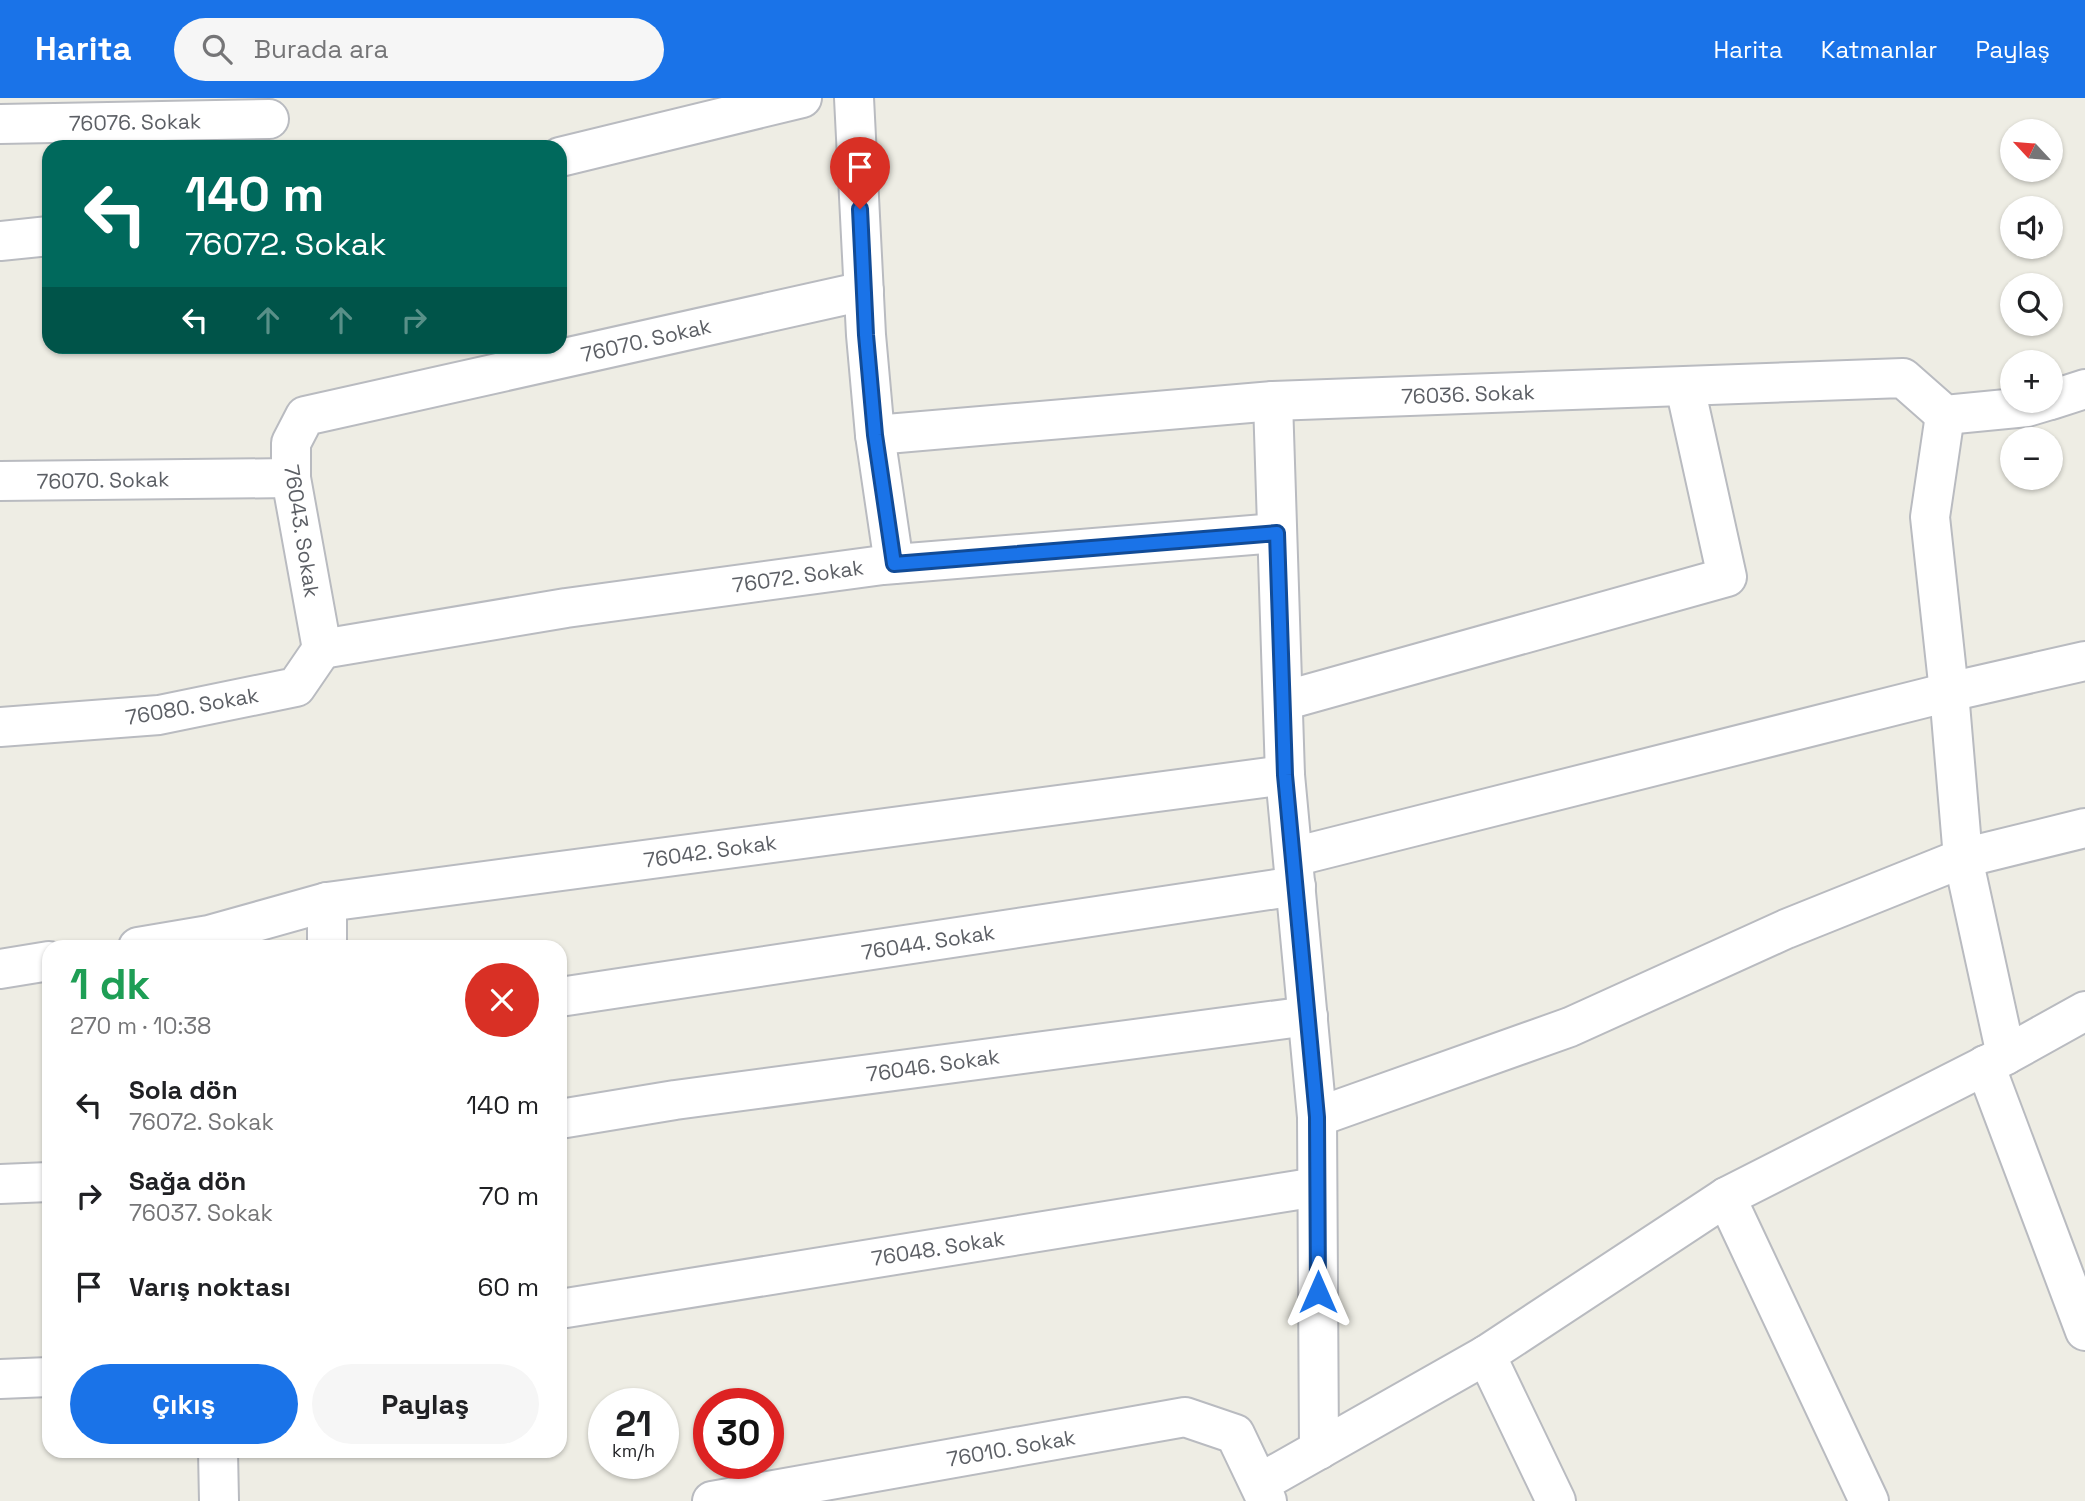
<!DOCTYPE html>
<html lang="tr">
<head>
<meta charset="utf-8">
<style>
  body { margin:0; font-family:"Space Grotesk",sans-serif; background:#f6f6f6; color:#202124; height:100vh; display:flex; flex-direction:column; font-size:26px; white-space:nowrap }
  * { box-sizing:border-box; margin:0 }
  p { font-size:23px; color:#757577 }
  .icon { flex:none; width:38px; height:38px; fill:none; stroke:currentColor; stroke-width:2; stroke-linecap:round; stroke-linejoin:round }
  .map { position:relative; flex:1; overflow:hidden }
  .details { position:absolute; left:42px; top:842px; width:525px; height:518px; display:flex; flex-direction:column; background:#fff; border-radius:21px; box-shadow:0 2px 5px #0004 }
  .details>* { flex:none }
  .guide { position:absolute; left:42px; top:42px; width:525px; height:214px; border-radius:21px; box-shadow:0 2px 5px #0004; background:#00695c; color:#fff; overflow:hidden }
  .needle { width:46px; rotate:296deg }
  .buttons { position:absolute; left:2000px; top:21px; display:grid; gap:14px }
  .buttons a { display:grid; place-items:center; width:63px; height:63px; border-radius:50%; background:#fff; box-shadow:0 2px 5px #0004; font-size:35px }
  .speed { position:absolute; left:588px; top:1290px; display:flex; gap:14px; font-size:35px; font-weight:700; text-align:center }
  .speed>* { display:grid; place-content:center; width:91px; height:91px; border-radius:50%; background:#fff; box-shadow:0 2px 5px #0004; line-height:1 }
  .speed small { font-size:18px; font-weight:400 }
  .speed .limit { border:10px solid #d22; background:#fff; color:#111 }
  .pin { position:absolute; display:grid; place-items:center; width:60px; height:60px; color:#fff; margin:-72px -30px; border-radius:50% 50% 50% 0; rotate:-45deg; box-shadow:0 0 7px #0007 }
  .pin .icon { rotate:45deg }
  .me { position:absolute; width:77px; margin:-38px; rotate:0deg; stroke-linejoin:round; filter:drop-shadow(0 0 5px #0008) }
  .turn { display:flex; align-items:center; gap:24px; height:147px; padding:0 28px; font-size:32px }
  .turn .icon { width:91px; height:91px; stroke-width:2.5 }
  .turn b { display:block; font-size:49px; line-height:60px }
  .lanes { display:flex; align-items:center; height:66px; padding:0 28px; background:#0003; justify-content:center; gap:35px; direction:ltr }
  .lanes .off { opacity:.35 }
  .round { display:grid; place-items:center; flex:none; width:74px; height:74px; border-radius:37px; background:#f6f6f6 }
  .headline { display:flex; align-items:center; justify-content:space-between; height:119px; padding:0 28px }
  h1 { font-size:42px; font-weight:600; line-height:52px; color:#1e9e55 }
  .action { display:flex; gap:14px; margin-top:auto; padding:14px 28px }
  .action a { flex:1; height:80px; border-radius:42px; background:#1a73e8; color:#fff; font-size:28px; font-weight:600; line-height:80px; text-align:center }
  .action a+a { background:#f6f6f6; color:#202124 }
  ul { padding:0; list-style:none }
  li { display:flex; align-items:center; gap:21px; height:91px; padding:0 28px }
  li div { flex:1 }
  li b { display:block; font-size:26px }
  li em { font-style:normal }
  header { display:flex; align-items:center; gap:42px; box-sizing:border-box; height:98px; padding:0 35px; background:#1a73e8; color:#fff }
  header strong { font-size:33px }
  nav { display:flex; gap:38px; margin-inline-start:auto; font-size:24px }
  .search { width:490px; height:63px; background:#f6f6f6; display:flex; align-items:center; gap:18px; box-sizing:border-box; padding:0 24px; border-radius:38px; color:#757577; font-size:26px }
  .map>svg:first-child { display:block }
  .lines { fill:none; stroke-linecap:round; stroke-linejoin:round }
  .minor-casing { stroke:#b9bbc0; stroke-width:42 }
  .minor { stroke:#fff; stroke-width:38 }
  .route-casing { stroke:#114b97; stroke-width:18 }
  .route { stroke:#1a73e8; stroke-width:12 }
  .labels { text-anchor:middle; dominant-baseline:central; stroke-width:6; stroke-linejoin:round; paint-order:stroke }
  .street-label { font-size:21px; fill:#5c5f65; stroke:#fff }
</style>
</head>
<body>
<header>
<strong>Harita</strong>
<div class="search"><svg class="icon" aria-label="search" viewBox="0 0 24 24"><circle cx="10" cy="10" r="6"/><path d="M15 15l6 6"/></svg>Burada ara</div>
<nav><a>Harita</a><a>Katmanlar</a><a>Paylaş</a></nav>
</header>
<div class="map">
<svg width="2085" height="1403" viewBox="0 0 2085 1403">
  <rect width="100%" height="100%" fill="#eeede4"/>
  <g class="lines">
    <!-- minor casing -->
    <g class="minor-casing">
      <g id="minor">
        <path d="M854,0L866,237L875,337L894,466"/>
        <path d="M0,26L269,21"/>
        <path d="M560,59L802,0"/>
        <path d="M0,143L49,138"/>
        <path d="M2051,302L2085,291"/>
        <path d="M1273,303L1285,677L1317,1019L1319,1352"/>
        <path d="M1945,317L1930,419L1949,594L1963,760L2006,957"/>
        <path d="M875,337L1273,303L1903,280L1945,317L2027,309L2047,303"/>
        <path d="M0,383L291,380"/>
        <path d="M322,551L566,510L883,467L1277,435"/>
        <path d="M322,551L291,380V345L305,318L864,193"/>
        <path d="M1283,603L1727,479L1685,289"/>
        <path d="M0,629L159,617L296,589L322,551"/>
        <path d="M1293,759L1949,594L2085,563"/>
        <path d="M138,849L209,837L327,804L1285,677"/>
        <path d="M327,849V804"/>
        <path d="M0,871L49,863"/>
        <path d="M560,899L1296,788"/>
        <path d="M1985,967L2085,1233"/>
        <path d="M1317,1019L1570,929L1786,831L1963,760L2085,730"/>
        <path d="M560,1021L675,1002L1308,918"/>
        <path d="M0,1086L49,1084"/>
        <path d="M1726,1099L1869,1403"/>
        <path d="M560,1211L1317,1089"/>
        <path d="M1486,1257L1556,1403"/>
        <path d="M0,1281L49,1279"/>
        <path d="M218,1353L219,1403"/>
        <path d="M1260,1385L1486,1257L1726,1099L2006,957L2085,913"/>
        <path d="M712,1403L1185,1319L1235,1336L1267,1403"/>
      </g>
    </g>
    <!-- minor -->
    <use href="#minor" class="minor"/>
  </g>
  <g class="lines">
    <!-- route casing -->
    <g class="route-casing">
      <path id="route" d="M860,111L866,237L875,337L894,466L1277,435L1285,677L1317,1019L1318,1194"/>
    </g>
    <!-- route -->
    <use href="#route" class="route"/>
  </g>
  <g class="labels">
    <!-- street labels -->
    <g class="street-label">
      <text transform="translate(135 24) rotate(-1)">76076. Sokak</text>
      <text transform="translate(646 242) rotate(-13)">76070. Sokak</text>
      <text transform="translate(1468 296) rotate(-2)">76036. Sokak</text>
      <text transform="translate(103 382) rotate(-1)">76070. Sokak</text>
      <text transform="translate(302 433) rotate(81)">76043. Sokak</text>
      <text transform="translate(798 478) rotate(-8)">76072. Sokak</text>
      <text transform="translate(192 608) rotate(-10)">76080. Sokak</text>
      <text transform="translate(710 753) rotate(-8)">76042. Sokak</text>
      <text transform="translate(928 844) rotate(-9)">76044. Sokak</text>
      <text transform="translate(933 967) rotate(-8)">76046. Sokak</text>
      <text transform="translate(938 1150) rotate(-9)">76048. Sokak</text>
      <text transform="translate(1011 1350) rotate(-10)">76010. Sokak</text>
    </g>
  </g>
</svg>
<div class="buttons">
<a><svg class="needle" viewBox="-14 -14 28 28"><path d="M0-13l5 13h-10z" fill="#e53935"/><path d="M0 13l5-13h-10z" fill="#757577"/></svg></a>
<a><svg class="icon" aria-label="sound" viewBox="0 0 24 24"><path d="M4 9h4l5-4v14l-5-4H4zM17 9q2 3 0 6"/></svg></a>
<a><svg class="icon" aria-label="search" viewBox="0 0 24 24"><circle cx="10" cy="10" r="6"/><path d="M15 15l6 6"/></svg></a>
<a>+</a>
<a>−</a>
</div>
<div class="speed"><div>21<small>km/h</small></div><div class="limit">30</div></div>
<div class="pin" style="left:860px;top:111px;background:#d93025"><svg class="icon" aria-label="arrive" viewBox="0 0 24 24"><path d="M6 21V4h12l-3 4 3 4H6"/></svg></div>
<svg class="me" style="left:1318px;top:1194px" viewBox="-20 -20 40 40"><path d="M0-17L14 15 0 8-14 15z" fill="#1a73e8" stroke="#fff" stroke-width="4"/></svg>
<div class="guide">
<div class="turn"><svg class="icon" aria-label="left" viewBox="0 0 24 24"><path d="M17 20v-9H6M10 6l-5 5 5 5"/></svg><div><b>140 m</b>76072. Sokak</div></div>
<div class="lanes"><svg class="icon" aria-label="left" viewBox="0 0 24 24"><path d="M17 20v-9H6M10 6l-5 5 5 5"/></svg><svg class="icon off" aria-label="ahead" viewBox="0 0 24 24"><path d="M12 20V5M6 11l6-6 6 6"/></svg><svg class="icon off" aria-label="ahead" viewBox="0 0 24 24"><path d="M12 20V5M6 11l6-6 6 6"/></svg><svg class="icon off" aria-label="right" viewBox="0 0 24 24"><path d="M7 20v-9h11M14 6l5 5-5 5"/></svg></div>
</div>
<section class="details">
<div class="headline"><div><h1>1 dk</h1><p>270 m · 10:38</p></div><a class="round" style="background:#d93025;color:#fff"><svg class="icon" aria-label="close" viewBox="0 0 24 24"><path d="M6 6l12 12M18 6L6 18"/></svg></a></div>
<ul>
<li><svg class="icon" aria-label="left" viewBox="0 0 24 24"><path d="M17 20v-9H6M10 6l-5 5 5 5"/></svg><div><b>Sola dön</b><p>76072. Sokak</p></div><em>140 m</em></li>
<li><svg class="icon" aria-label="right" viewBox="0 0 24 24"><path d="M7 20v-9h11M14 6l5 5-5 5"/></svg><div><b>Sağa dön</b><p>76037. Sokak</p></div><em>70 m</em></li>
<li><svg class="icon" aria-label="arrive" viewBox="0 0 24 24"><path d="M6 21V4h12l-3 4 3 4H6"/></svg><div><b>Varış noktası</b></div><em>60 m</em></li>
</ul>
<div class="action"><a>Çıkış</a><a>Paylaş</a></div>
</section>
</div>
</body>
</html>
